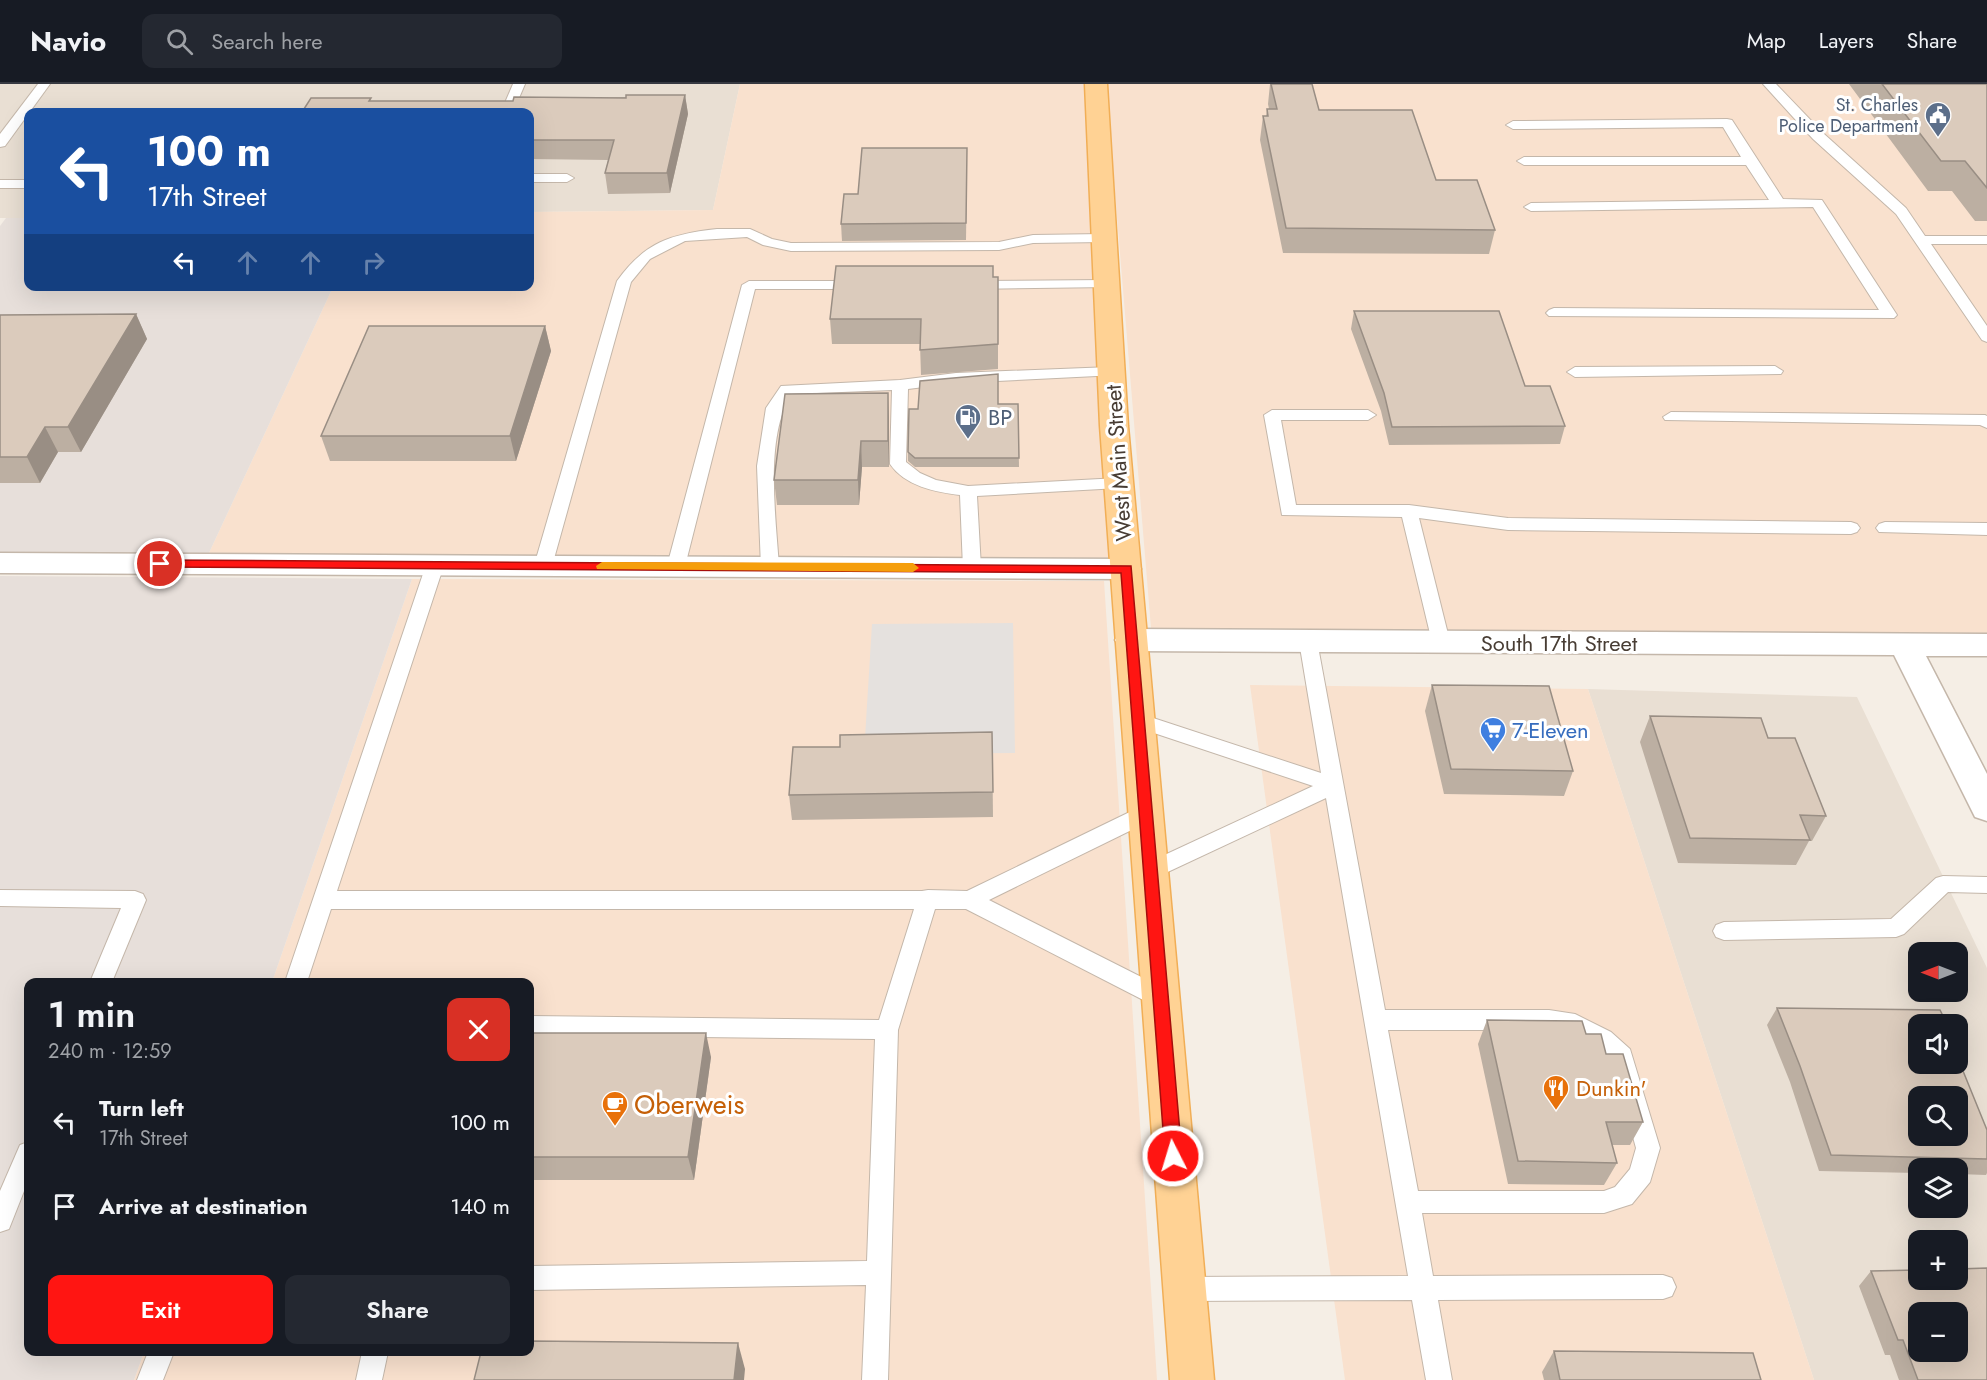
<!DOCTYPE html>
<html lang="en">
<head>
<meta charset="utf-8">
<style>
  body { margin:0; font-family:Jost,sans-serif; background:#242831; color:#f1f3f6; height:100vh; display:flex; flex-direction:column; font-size:22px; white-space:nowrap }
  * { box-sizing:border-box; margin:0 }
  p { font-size:20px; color:#9ea1a6 }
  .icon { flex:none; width:33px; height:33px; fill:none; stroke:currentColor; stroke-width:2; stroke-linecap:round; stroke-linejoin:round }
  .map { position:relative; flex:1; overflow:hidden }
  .sheet { position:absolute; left:24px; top:894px; width:510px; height:378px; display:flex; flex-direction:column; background:#171b24; border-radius:12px; box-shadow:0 6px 24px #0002 }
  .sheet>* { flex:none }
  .banner { position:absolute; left:24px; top:24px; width:510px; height:183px; border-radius:12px; box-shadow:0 6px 24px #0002; background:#1a4fa0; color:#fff; overflow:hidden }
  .needle { width:39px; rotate:270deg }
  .buttons { position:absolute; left:1908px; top:858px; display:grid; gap:12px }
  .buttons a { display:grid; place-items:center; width:60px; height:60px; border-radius:12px; background:#171b24; box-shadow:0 6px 24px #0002; font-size:30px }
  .pin { position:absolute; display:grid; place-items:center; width:51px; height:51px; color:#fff; margin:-26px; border:3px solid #fff; border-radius:50%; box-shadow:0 2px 6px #0007 }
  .me { position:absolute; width:66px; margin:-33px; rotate:355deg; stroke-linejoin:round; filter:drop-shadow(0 0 4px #0008) }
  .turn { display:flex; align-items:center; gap:21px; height:126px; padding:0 24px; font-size:27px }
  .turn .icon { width:78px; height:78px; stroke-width:2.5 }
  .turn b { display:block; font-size:42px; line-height:51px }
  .lanes { display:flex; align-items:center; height:57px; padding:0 24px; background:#0003; justify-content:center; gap:30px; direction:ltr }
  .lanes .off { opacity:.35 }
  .round { display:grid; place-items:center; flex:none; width:63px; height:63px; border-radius:12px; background:#242831 }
  .overview { display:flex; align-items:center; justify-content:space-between; height:102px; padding:0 24px }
  h1 { font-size:36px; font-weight:600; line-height:45px }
  .button { display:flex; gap:12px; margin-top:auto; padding:12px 24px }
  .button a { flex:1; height:69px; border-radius:12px; background:#ff1512; color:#fff; font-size:24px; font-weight:600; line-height:69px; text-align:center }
  .button a+a { background:#242831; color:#f1f3f6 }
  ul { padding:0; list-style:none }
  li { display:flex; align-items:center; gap:18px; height:84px; padding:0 24px }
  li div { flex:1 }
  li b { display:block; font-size:22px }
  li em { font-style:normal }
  header { display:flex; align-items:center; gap:36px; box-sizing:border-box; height:84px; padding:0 30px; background:#171b24; border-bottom:2px solid #363941 }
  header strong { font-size:28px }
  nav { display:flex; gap:33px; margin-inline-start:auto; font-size:21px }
  .search { width:420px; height:54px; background:#242831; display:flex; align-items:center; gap:15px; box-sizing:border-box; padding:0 21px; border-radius:12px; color:#9ea1a6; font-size:22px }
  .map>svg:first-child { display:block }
  .residential { fill:#e9dfd3; fill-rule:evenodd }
  .commercial { fill:#f9e1ce }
  .industrial { fill:#e7dfda }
  .parking { fill:#e5e1de }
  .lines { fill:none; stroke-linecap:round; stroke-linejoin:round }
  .lane-casing { stroke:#c4b7aa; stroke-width:2 }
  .street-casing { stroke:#c4b7aa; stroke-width:3 }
  .primary-casing { stroke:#f1ae56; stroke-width:3 }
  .lane { fill:#fff; fill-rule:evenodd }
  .street { fill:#fff; fill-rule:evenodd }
  .primary { fill:#ffd294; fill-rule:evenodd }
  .wall { fill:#bcafa2 }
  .shaded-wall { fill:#998e84 }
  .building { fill:#dbcbbc; stroke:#998e84; stroke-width:1.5; fill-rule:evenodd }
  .route { fill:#ff1512; stroke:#a60e0c; stroke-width:1.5 }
  .slow { fill:#f59e0b }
  .labels { text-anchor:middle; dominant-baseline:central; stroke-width:6; stroke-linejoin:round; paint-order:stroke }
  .far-service-label { font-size:18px; fill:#4e5e75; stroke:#fff; text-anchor:end }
  .service-label { font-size:22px; fill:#4e5e75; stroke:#fff; text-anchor:start }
  .street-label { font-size:22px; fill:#483d34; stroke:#fff }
  .shop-label { font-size:22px; fill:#366cbe; stroke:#fff; text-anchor:start }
  .food-label { font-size:22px; fill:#c56008; stroke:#fff; text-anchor:start }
  .near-food-label { font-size:27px; fill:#c56008; stroke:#fff; text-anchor:start }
</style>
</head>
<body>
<header>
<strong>Navio</strong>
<div class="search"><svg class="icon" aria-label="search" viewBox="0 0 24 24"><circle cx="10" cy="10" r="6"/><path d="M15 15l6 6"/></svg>Search here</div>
<nav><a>Map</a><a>Layers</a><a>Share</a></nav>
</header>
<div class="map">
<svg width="1987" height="1296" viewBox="0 0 1987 1296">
  <rect width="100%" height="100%" fill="#f5eee5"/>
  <!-- residential -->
  <g class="residential">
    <path d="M0,0H740L713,126L530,128V28H28V134H0Z"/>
    <path d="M1588,605L1857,613L1987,884V1296H1814ZM1918,868H1958V908H1918ZM1918,940H1958V980H1918ZM1918,1012H1958V1052H1918ZM1918,1084H1958V1124H1918ZM1918,1156H1958V1196H1918ZM1918,1228H1958V1268H1918Z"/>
  </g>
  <!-- commercial -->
  <g class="commercial">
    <path d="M740,0H1086L1112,477L208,471L333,203L530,202V128L713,126Z"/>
    <path d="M1106,0H1987V549L1151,544Z"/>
    <path d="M412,495L1104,497L1157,1296H134L144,1268H530V898H272Z"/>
    <path d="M1250,601L1588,605L1814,1296H1345Z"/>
  </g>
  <!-- industrial -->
  <g class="industrial">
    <path d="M6,134H28V202L333,203L208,471L0,469V142Z"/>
    <path d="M0,492L412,495L272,898H28V1268H144L134,1296H0Z"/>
  </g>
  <!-- parking -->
  <path class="parking" d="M1013,539L1015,669L864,670L872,540Z"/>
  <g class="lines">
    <!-- lane casing -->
    <g class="lane-casing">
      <g id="lane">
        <path d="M38,0H50L5,62L0,63V50Z"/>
        <path d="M513,0H525L513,28H501Z"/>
        <path d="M1763,0H1776L1823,49L1906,124L1925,152H1987V160H1931L1987,242V258L1982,256L1896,130L1813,55Z"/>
        <path d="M1727,35L1732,36L1783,115L1822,116L1897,231L1894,234L1549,232L1546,229L1549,226L1554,224L1879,226L1813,123L1531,127L1524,123L1531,119L1769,116L1746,81H1524L1517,77L1524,73H1741L1723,43L1513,45L1506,41L1513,37Z"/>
        <path d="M530,90H567L574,94L567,98H530Z"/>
        <rect x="0" y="96" width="28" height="8"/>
        <path d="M717,145H750L772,155L791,159L999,158L1033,151L1104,150L1111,154L1104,158L1033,159L999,166L791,167L763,161L747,153L685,157L650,175L631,198L552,482L549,486H537L534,482L617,197C645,158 671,150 717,145Z"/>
        <path d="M1106,196L1111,197L1113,200L1111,203L971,205L964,201L971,197Z"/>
        <path d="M749,197H860L867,201L860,205H755L685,482L682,486H670L667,482L742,201Z"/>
        <path d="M1775,282L1783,287L1781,290L1575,293L1567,288L1575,283Z"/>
        <path d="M1111,283L1119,288L1117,291L956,299L908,305L906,378L920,389L936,396L968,402L1119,394L1125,395L1127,399L1125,403L1119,404L977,412L981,484L978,488H966L963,484L960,411C935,408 905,402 890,380L892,306L792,310C764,351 776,434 779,483L776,487H764L761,483L757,382L766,324L781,302L900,296L956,289Z"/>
        <path d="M1272,326H1368L1376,331L1368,336H1281L1296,421H1409L1508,434L1851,438L1857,440L1860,444L1857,448L1851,450L1508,446L1419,434L1450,558L1448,563L1441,564L1434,563L1432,558L1402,433L1282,431L1264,331Z"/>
        <path d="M1671,328L1985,331L1987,332V344L1980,341L1665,336L1663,333Z"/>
        <path d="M1885,438L1987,439V451L1879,448L1876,444L1879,440Z"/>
        <path d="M435,475L441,477L444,481L337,807H922L928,806L967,807L1138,724L1145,722L1152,724L1155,730L1152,736L989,816L1169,907L1172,914L1169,921L1161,923L1153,921L966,825H935L898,946L888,1296H862L866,1201L530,1206V1182L867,1177L875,955L530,951V932L879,936L914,825H331L307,898H285L426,481L429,477Z"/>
        <path d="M1308,551L1315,552L1317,557L1385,926H1549L1575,930L1611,948L1630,965L1660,1064L1650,1098L1632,1120L1604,1129H1422L1433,1192L1663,1191L1672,1194L1676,1203L1672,1212L1663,1215L1438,1216L1452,1296H1426L1412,1216L1184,1217L1175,1214L1171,1205L1175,1196L1184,1193L1408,1192L1326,714L1157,793L1150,795L1143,793L1140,787L1143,781L1313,702L1130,641L1127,636L1130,631L1137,629L1144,631L1321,689L1299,557L1301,552ZM1388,946H1549L1571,949L1595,962L1612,977L1636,1064L1630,1085L1615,1103L1604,1107H1418Z"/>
        <path d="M1943,792L1987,793V809L1948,808L1904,850L1896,853L1724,856L1716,853L1713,847L1716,841L1724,838L1891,835L1936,794Z"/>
        <path d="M0,806L135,807L143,810L146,816L112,898H90L121,824L0,822Z"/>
        <path d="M28,1058V1097L9,1145L0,1148V1107L20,1061Z"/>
        <path d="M148,1268H174L163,1296H137Z"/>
        <path d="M362,1268H388L382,1296H356Z"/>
      </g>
    </g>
    <!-- street casing -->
    <g class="street-casing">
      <g id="street">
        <path d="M0,469L1126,475L1137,478L1141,485L1137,492L1126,495L0,489Z"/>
        <path d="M1131,545L1987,550V572H1926L1987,690V737L1975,733L1894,571L1131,567L1120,564L1115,556L1120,548Z"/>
      </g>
    </g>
    <!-- primary casing -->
    <g class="primary-casing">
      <path id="primary" d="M1085,0H1107L1128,342L1214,1296H1170L1100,342Z"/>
    </g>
    <!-- lane -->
    <use href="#lane" class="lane"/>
    <!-- street -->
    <use href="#street" class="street"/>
    <!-- primary -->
    <use href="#primary" class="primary"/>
  </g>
  <!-- wall -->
  <g class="wall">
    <path d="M1270,0H1312L1319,26L1436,96L1495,146L1489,170L1283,169L1260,56L1263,32H1266L1267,25H1269L1268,20Z"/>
    <path d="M1849,0H1987V137H1975L1952,107H1928Z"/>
    <path d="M685,11L688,30L670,109L608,110L605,89L608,76L530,75V28L372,17H513Z"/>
    <path d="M967,81L966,156L842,157L841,140L858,110Z"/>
    <path d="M993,193H998V285L921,291L920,260H832L830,235Z"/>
    <path d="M1354,227L1525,302L1565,342L1560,360L1389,361L1381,327L1351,245Z"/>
    <path d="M136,230L147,255L81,368H58L40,399H0V231Z"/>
    <path d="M545,242L551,267L516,377H330L321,352Z"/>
    <path d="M998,320H1018L1019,383H915L908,377V368L918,325Z"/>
    <path d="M889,334V383H862L859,421H777L774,396Z"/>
    <path d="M1432,601L1573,687L1564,712L1444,710L1425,627Z"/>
    <path d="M1650,632L1768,654L1826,732L1812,757H1809L1796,781L1678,779L1640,658Z"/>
    <path d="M992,648L993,733L792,736L789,711L840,663Z"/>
    <path d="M1777,924L1966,982L1963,987L1987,1046V1089L1986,1091L1958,1090V1084H1918V1089L1819,1087L1790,998L1767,941Z"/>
    <path d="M1487,936L1586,950L1606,970L1643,1038L1630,1061H1612L1617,1079L1604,1101L1508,1100L1478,960Z"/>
    <path d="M530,949L711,973L694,1096H530Z"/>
    <path d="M1871,1187L1987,1296H1899L1890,1271H1885L1859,1202Z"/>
    <path d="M1554,1267L1761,1296H1544L1542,1288Z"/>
  </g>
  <!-- shaded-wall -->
  <g class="shaded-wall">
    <path d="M685,11L688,30L670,109L667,89Z"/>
    <path d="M136,230L147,255L81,368L68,343Z"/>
    <path d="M545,242L551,267L516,377L510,352Z"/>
    <path d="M888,309L889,334V383L888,357Z"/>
    <path d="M45,343L58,368L40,399L27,373Z"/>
    <path d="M861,357L862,383L859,421L858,396Z"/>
    <path d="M706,949L711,973L694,1096L688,1073Z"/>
    <path d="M738,1259L745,1285L744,1296H734Z"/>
  </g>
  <!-- building -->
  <g class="building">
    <path d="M1271,0H1312L1319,26H1412L1436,96H1477L1495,146L1286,144L1263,32H1268L1267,25H1277Z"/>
    <path d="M1882,0H1987V104L1965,77H1941Z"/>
    <path d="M626,11H685L667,89H605L614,56H530V28H302L311,14H371L369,17H513L514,13L626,14Z"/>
    <path d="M862,64H967L966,139L841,140L844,110H858Z"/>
    <path d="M836,182H993V193H998V260L920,266L921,235H830Z"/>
    <path d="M1354,227H1499L1525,302H1550L1565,342L1392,343L1384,309Z"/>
    <path d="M136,230L68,343H45L27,373H0V231Z"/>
    <path d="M369,242H545L510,352H321Z"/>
    <path d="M998,290V320H1018L1019,374H915L908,368L909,325H918L920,297Z"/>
    <path d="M888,309V357H861L858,396H774L785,310Z"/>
    <path d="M1432,601L1549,602L1573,687L1451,685Z"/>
    <path d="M1650,632L1761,634L1768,654H1795L1826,732L1800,731L1810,756L1690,754Z"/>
    <path d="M992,648L993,708L789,711L793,663H840V651Z"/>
    <path d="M1777,924L1940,926L1947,940H1918V980H1958V964L1966,982H1961L1987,1046V1075L1831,1071L1800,982ZM1918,1012H1958V1052H1918Z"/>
    <path d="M1487,936L1582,937L1586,950H1601L1606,970H1623L1643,1038H1606L1617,1079L1518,1077Z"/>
    <path d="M530,949H706L688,1073H530Z"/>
    <path d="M1987,1184V1296H1918L1903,1256H1898L1871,1187L1918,1186V1196H1958V1185ZM1918,1228H1958V1268H1918Z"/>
    <path d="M530,1257L738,1259L734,1296H474L481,1268H530Z"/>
    <path d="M1554,1267L1753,1269L1761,1296H1560Z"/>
  </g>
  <!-- route -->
  <path class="route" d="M160,476L1131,482L1182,1072L1179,1078L1173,1080L1168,1078L1165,1072L1121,489L156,483L154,480L156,477Z"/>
  <!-- slow -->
  <path class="slow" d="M602,478L913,479L919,484L913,488L597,485L596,482Z"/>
  <!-- icons -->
  <defs>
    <g id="civic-pin" transform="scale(1.35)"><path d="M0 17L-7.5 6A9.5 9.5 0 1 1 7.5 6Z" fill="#5c6f8a" stroke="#fff"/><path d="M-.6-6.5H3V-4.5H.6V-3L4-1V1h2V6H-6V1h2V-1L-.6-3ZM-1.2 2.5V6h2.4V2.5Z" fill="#fff"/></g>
    <g id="fuel-pin" transform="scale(1.35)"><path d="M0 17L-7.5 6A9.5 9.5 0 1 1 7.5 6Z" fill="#5c6f8a" stroke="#fff"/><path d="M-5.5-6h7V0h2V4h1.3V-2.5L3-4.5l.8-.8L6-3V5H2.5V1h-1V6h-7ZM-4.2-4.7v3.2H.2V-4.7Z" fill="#fff"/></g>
    <g id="supermarket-pin" transform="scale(1.35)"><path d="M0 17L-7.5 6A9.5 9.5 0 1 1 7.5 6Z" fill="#3f7fe0" stroke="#fff"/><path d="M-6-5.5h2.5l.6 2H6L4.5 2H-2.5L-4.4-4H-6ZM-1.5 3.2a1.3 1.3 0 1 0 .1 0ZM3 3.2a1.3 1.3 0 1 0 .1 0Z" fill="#fff"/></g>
    <g id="restaurant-pin" transform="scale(1.35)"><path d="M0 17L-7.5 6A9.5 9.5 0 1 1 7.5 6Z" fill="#e8710a" stroke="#fff"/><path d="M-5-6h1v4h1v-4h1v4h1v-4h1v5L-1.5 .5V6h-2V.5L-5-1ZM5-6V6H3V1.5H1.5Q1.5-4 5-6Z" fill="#fff"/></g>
    <g id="cafe-pin" transform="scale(1.35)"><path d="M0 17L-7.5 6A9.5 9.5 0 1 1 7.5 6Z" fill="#e8710a" stroke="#fff"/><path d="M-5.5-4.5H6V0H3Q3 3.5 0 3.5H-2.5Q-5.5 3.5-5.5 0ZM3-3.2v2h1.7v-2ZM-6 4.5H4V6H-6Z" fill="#fff"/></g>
  </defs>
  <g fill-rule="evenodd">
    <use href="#civic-pin" x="1938" y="31"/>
    <use href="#fuel-pin" x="968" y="333"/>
    <use href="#supermarket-pin" x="1493" y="646"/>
    <use href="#restaurant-pin" x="1556" y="1004"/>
    <use href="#cafe-pin" x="615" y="1020"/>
  </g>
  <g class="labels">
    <!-- far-service labels -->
    <g class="far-service-label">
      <text x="1918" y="21">St. Charles<tspan x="1918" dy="21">Police Department</tspan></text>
    </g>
    <!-- service labels -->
    <g class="service-label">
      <text x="988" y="333">BP</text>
    </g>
    <!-- street labels -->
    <g class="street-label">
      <text transform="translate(1118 379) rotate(-94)">West Main Street</text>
      <text x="1559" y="559">South 17th Street</text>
    </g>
    <!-- shop labels -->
    <g class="shop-label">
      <text x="1512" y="646">7-Eleven</text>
    </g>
    <!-- food labels -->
    <g class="food-label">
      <text x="1576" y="1004">Dunkin'</text>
    </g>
    <!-- near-food labels -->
    <g class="near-food-label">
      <text x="634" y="1020">Oberweis</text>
    </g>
  </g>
</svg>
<div class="buttons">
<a><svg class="needle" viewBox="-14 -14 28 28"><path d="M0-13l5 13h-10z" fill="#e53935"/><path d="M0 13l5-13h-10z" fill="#9ea1a6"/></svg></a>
<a><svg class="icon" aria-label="sound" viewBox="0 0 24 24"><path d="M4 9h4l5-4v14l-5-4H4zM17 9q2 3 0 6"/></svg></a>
<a><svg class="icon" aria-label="search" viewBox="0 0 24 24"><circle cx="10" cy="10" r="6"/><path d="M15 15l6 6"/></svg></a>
<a><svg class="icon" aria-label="layers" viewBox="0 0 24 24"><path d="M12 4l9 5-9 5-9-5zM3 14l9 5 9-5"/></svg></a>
<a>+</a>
<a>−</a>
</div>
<div class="pin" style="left:160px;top:480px;background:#d93025"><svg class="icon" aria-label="arrive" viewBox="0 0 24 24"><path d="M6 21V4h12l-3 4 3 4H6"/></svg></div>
<svg class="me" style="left:1173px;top:1072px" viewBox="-20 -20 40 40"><circle r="17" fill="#ff1512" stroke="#fff" stroke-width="3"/><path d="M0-11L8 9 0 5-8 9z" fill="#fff"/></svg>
<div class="banner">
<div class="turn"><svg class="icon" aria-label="left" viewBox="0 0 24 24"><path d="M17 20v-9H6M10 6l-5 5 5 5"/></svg><div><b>100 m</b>17th Street</div></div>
<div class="lanes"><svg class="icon" aria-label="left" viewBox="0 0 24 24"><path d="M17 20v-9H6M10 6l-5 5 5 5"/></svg><svg class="icon off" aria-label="ahead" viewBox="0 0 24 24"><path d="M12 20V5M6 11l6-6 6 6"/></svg><svg class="icon off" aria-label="ahead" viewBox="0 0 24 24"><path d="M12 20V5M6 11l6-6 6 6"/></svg><svg class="icon off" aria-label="right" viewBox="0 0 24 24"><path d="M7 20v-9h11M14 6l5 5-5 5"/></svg></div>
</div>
<section class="sheet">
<div class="overview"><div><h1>1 min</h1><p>240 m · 12:59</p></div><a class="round" style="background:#d93025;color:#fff"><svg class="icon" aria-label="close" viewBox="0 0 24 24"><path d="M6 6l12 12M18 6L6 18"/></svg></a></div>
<ul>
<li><svg class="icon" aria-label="left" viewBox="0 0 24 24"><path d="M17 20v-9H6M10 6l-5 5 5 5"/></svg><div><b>Turn left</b><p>17th Street</p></div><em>100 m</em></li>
<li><svg class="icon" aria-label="arrive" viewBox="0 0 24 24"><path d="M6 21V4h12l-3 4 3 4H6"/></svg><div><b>Arrive at destination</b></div><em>140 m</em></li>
</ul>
<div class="button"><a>Exit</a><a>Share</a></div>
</section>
</div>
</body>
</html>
